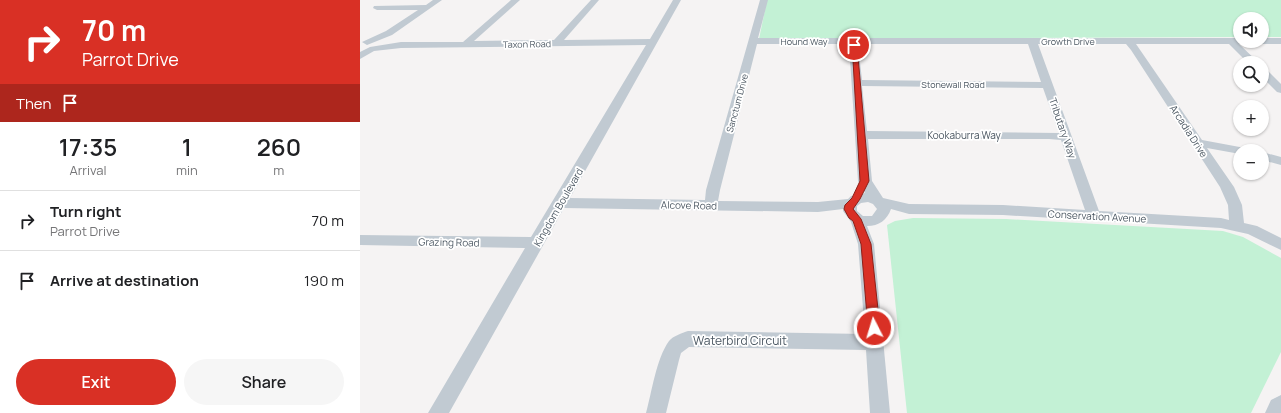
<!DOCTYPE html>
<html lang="en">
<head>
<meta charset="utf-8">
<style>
  body { margin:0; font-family:Manrope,sans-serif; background:#f6f6f6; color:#202124; height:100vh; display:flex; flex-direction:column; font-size:15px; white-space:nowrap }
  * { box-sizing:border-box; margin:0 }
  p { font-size:13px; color:#757577 }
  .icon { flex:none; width:22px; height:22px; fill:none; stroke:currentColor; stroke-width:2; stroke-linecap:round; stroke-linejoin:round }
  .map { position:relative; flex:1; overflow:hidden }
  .side { display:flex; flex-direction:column; background:#fff; width:360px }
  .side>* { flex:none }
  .guide { background:#d93025; color:#fff; overflow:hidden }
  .buttons { position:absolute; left:873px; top:12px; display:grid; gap:8px }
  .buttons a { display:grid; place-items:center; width:36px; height:36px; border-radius:50%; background:#fff; box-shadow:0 1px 3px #0004; font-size:20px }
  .pin { position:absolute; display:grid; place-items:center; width:34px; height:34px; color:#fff; margin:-17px; border:2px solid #fff; border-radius:50%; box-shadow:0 1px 4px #0007 }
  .me { position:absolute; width:44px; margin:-22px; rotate:355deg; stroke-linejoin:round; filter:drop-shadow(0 0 3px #0008) }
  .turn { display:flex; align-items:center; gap:14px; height:84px; padding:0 16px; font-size:18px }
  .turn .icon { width:52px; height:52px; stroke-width:2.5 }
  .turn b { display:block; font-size:28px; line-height:34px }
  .then { display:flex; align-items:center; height:38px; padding:0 16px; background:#0003; gap:8px; font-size:15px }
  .eta { display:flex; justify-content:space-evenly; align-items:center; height:68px; text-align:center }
  .eta b { font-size:24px; font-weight:600; line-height:28px }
  .button { display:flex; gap:8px; margin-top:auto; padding:8px 16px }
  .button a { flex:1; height:46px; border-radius:24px; background:#d93025; color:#fff; font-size:16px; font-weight:600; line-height:46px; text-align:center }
  .button a+a { background:#f6f6f6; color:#202124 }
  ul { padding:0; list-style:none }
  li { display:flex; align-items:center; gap:12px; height:60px; padding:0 16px; border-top:1px solid #e0e0e0 }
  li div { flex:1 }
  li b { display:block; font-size:15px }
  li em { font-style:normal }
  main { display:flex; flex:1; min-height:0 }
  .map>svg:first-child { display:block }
  .green { fill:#c3f1d5 }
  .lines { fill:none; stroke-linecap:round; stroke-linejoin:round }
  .minor { fill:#c1cad2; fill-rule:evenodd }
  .route { fill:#d93025; stroke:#8d1f18 }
  .labels { text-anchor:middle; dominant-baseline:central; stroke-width:3.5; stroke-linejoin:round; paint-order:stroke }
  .far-street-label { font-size:9px; fill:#4a5661; stroke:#fff }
  .street-label { font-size:10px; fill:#4a5661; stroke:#fff }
  .near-street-label { font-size:12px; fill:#4a5661; stroke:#fff }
</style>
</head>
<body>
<main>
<section class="side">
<div class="guide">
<div class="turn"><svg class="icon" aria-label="right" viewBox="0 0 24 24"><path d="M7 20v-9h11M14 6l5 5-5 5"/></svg><div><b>70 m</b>Parrot Drive</div></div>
<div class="then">Then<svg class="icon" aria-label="arrive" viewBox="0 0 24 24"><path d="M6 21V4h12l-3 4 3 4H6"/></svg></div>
</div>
<div class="eta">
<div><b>17:35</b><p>Arrival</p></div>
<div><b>1</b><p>min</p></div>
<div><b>260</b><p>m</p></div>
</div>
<ul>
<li><svg class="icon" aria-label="right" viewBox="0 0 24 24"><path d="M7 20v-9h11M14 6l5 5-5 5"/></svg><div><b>Turn right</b><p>Parrot Drive</p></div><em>70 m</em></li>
<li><svg class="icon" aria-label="arrive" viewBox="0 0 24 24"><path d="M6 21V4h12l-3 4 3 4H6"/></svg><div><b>Arrive at destination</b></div><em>190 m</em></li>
</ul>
<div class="button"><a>Exit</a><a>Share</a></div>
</section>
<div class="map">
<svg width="921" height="413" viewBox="0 0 921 413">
  <rect width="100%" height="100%" fill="#f5f3f3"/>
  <!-- green -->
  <g class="green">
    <path d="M407,0H921V37H902V19H880V37L399,39Z"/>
    <path d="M553,218L646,219L863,231L883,237L921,258V352L891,413H547L527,225L535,221Z"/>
  </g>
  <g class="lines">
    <!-- minor -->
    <g class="minor">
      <path d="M73,0H82L32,35L7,45L2,42L26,31L58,10H17L13,8L14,6L66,5Z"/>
      <path d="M151,0H160L114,41L194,40L231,0H239L204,40L290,39L313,0H321L210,198L345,200L346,190L400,0H408L398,38H489L490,33H496L498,38H880V41H902V38H921V44H879L899,63H888L869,44H776L842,140L885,148L887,151H880V154L847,148L874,187L882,205L884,223L897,226L921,238V250L888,234L861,228L643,215L549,214L531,209C527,220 519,226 507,226L514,244L530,413H510L506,350L329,347L321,353L319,360L306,413H286C292,392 296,359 309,341C313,336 322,333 328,331L505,334L498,244L491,222L483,211V209L458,212L204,208L89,413H68L165,248L0,245V235L171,237L286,45L41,48L14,51L0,59V52L10,47L41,42H103ZM397,44H489L498,181L505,193L491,196L488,199L458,202L358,201L360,190ZM498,44H668L681,82L502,80ZM678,44H766L771,50L860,187L868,205L869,220L861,218L739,211ZM502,86L683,88L699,133L507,131ZM508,139H689L701,140L725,210L643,205L549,204L523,198L512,181ZM508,202L513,204L517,209L512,216H503L497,211V206L501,203Z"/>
      <path d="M902,68L906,69L921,84V93L917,92L902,77Z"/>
      <path d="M902,152L921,157V165L902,160Z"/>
      <path d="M921,395V413H905L911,400Z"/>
    </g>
  </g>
  <!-- route -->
  <path class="route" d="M492,43L497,45L509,181L500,199L493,209L501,219L511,244L520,328L518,331L514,333L510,331L508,328L501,244L493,221L489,218L484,209L485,205L492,198L500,181Z"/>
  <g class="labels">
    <!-- far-street labels -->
    <g class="far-street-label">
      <text x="444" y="41">Hound Way</text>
      <text x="708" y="41">Growth Drive</text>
      <text transform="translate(167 44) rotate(-1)">Taxon Road</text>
      <text x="593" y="84">Stonewall Road</text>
      <text transform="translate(377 103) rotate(-75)">Sanctum Drive</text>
    </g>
    <!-- street labels -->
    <g class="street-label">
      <text transform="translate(703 128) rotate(71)">Tributary Way</text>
      <text transform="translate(829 131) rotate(57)">Arcadia Drive</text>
      <text x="604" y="135">Kookaburra Way</text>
      <text transform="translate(329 205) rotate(1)">Alcove Road</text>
      <text transform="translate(198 207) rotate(-60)">Kingdom Boulevard</text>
      <text transform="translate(737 216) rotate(3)">Conservation Avenue</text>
      <text transform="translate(89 242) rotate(1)">Grazing Road</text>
    </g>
    <!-- near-street labels -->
    <g class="near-street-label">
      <text x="380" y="340">Waterbird Circuit</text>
    </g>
  </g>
</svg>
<div class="buttons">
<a><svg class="icon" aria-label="sound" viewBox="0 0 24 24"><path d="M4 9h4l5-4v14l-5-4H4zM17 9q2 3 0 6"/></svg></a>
<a><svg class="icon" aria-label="search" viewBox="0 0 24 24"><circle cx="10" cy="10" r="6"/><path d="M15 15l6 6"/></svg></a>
<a>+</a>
<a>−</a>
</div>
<div class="pin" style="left:494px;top:45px;background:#d93025"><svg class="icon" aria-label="arrive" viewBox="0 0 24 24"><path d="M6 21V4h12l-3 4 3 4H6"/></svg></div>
<svg class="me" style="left:514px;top:328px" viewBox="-20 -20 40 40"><circle r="17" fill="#d93025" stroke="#fff" stroke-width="3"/><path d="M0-11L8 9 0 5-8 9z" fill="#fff"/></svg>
</div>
</main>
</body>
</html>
